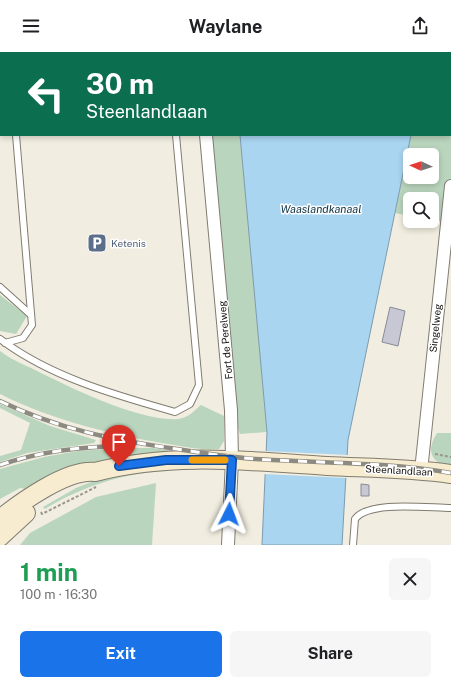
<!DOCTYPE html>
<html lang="en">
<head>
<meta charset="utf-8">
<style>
  body { margin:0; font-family:"Public Sans",sans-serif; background:#f6f6f6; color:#202124; height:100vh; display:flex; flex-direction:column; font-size:15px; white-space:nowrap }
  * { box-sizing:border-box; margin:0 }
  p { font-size:13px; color:#757577 }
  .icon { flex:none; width:22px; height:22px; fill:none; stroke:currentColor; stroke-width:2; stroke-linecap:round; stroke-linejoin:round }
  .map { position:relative; height:493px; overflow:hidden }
  .panel { display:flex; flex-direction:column; background:#fff; flex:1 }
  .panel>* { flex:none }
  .hud { position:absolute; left:0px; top:0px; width:451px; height:84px; box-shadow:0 2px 6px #0003; background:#0b6e4f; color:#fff; overflow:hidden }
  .needle { width:26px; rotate:273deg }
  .fabs { position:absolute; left:403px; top:96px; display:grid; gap:8px }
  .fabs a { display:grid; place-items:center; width:36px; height:36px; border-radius:6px; background:#fff; box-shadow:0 2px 6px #0003; font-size:20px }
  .pin { position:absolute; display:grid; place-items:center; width:34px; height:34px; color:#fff; margin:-41px -17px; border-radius:50% 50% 50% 0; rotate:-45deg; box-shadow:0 0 4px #0007 }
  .pin .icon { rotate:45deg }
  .me { position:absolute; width:44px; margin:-22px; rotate:3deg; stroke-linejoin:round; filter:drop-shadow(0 0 3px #0008) }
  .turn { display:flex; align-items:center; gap:14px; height:84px; padding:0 20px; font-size:18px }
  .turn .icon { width:52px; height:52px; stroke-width:2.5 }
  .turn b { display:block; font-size:28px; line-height:34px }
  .round { display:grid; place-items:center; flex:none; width:42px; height:42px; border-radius:6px; background:#f6f6f6 }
  .head { display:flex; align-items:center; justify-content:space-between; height:68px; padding:0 20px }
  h1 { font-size:24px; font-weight:700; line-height:30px; color:#1e9e55 }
  .primary-button { display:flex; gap:8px; margin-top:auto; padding:8px 20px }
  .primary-button a { flex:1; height:46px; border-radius:6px; background:#1a73e8; color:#fff; font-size:16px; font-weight:700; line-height:46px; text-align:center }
  .primary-button a+a { background:#f6f6f6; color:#202124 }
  header { display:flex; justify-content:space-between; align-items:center; height:52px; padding:0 20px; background:#fff; font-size:18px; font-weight:700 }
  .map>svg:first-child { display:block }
  .green { fill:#bad5bd; fill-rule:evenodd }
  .water { fill:#a9d5f1; stroke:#7d9bae }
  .pier { fill:#f1ede0 }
  .building { fill:#c7c8d4; stroke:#898a96 }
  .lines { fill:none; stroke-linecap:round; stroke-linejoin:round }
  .service-casing { stroke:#807c70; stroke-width:8 }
  .minor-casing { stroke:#807c70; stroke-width:14 }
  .secondary-casing { stroke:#807c70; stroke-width:20 }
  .path { stroke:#9a968d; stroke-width:2; stroke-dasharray:3 2; stroke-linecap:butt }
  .service { stroke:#fff; stroke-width:6 }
  .minor { stroke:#fff; stroke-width:12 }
  .secondary { stroke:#f7eccf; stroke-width:18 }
  .rail-casing { stroke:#8d8a81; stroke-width:4.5 }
  .rail { stroke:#fff; stroke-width:3; stroke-dasharray:9; stroke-linecap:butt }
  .route-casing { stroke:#114b97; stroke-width:10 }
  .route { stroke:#1a73e8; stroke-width:7 }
  .slow { stroke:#f59e0b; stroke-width:7 }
  .labels { text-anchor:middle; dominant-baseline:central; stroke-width:3; stroke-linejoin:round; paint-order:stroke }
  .service-label { font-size:10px; fill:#4e5e75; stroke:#fff; text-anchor:start }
  .street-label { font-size:10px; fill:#171511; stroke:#fff }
  .water-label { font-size:11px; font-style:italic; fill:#0a3144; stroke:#fff }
</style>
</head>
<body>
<header><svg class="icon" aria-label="menu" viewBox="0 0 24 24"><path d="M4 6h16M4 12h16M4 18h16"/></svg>Waylane<svg class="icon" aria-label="share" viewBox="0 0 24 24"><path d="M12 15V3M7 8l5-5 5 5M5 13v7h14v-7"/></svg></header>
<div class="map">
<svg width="451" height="493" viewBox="0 0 451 493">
  <rect width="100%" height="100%" fill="#f1ede0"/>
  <!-- green -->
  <g class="green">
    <path d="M428,0H451V171L432,168V147H410V164L395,161L411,83H450V1ZM410,103H432V125H410Z"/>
    <path d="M206,83H240L267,380L240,382L231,358Z"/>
    <path d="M0,243L27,264L16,282L0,279Z"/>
    <path d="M0,299C10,307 23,312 35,318C69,335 140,370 178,367C188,366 194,359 201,353L224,364V389L219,397C204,399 189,395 174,393C117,384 51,368 0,342Z"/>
    <path d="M0,352L50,374L96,388L94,391L27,401L0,410V404L21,398L30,371L0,356Z"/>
    <path d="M437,381H451V415C430,411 426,398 437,381Z"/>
    <path d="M122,396H153L181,400L31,438L20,436L0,447V417L44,405L78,399Z"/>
    <path d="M170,416L168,419C123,421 83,434 45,457L43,455L76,436L101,426Z"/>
    <path d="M156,431L152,493H20L30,481L96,445Z"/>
  </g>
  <!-- water -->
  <g class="water">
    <path d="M232,0H428L232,1Z"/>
    <path d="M240,83H411L348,388L342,493H262L267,380Z"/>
  </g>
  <!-- pier -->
  <path class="pier" d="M264,399L348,403L347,426L263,422Z"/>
  <!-- building -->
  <g class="building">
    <path d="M390,255L405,259L398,294L382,290Z"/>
    <path d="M361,432L369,433V444H361Z"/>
  </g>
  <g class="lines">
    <!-- service casing -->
    <g class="service-casing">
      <g id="service">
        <path d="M8,0V1"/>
        <path d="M168,0L169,1"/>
        <path d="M0,235L31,263"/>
        <path d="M0,287C50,325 115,343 175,360L190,352L199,333L176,83"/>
        <path d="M5,291L23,286L32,273L16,83"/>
        <path d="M353,493L355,467C369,448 428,456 451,456"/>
      </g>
    </g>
    <!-- minor casing -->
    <g class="minor-casing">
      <g id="minor">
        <path d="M199,0V1"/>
        <path d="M206,83L231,358L232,408L228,493"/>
        <path d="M421,419L451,134"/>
      </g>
    </g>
    <!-- secondary casing -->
    <g class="secondary-casing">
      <g id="secondary">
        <path d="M0,467C21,450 67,417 95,420C171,400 250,409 327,414C368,416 410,416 451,422"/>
        <path d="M0,485L26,461"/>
      </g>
    </g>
    <!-- path -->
    <g class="path">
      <path d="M108,0L110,1"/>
      <path d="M435,402L451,405"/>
      <path d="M41,460L42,462L96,435"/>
    </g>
    <!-- service -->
    <use href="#service" class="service"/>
    <!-- minor -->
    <use href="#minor" class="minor"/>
    <!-- secondary -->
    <use href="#secondary" class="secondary"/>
    <!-- rail casing -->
    <g class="rail-casing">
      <g id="rail">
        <path d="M0,349C58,377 113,388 177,397C203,401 229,405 255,407C320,411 387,410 451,421"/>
        <path d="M0,413C41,399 85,394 128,394"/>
      </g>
    </g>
    <!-- rail -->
    <use href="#rail" class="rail"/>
  </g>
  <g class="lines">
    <!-- route casing -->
    <g class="route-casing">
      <path id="route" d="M119,414L166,408H232L229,462"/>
    </g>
    <!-- route -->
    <use href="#route" class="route"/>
    <!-- slow -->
    <path class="slow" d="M192,408H225"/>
  </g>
  <!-- icons -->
  <defs>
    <g id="parking-square" transform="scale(1)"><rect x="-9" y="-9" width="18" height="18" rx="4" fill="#5c6f8a" stroke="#fff"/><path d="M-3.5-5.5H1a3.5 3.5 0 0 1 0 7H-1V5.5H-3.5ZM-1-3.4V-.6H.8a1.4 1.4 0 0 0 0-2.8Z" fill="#fff"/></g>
  </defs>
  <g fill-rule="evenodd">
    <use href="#parking-square" x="97" y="191"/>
  </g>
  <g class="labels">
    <!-- service labels -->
    <g class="service-label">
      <text x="111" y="191">Ketenis</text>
    </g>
    <!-- street labels -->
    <g class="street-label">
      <text transform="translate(435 276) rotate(-84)">Singelweg</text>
      <text transform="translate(225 288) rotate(-95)">Fort de Perelweg</text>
      <text transform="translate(399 418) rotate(3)">Steenlandlaan</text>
    </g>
    <!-- water labels -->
    <g class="water-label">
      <text x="321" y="157">Waaslandkanaal</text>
    </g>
  </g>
</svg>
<div class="fabs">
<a><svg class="needle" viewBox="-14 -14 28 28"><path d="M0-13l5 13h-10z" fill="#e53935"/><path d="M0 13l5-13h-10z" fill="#757577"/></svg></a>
<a><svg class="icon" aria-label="search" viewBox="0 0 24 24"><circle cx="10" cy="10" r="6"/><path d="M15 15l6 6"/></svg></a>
</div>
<div class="pin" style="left:119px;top:414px;background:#d93025"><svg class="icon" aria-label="arrive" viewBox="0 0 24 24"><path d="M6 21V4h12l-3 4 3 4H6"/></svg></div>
<svg class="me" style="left:229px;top:462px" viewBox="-20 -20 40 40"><path d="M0-17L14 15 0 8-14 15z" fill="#1a73e8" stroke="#fff" stroke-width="4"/></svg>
<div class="hud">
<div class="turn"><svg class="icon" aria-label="left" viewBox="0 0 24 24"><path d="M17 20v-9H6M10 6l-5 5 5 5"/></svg><div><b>30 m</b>Steenlandlaan</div></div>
</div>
</div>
<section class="panel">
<div class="head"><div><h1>1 min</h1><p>100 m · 16:30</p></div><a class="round"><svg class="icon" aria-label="close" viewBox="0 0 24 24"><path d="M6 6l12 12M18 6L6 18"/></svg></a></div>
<div class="primary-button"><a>Exit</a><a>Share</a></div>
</section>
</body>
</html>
